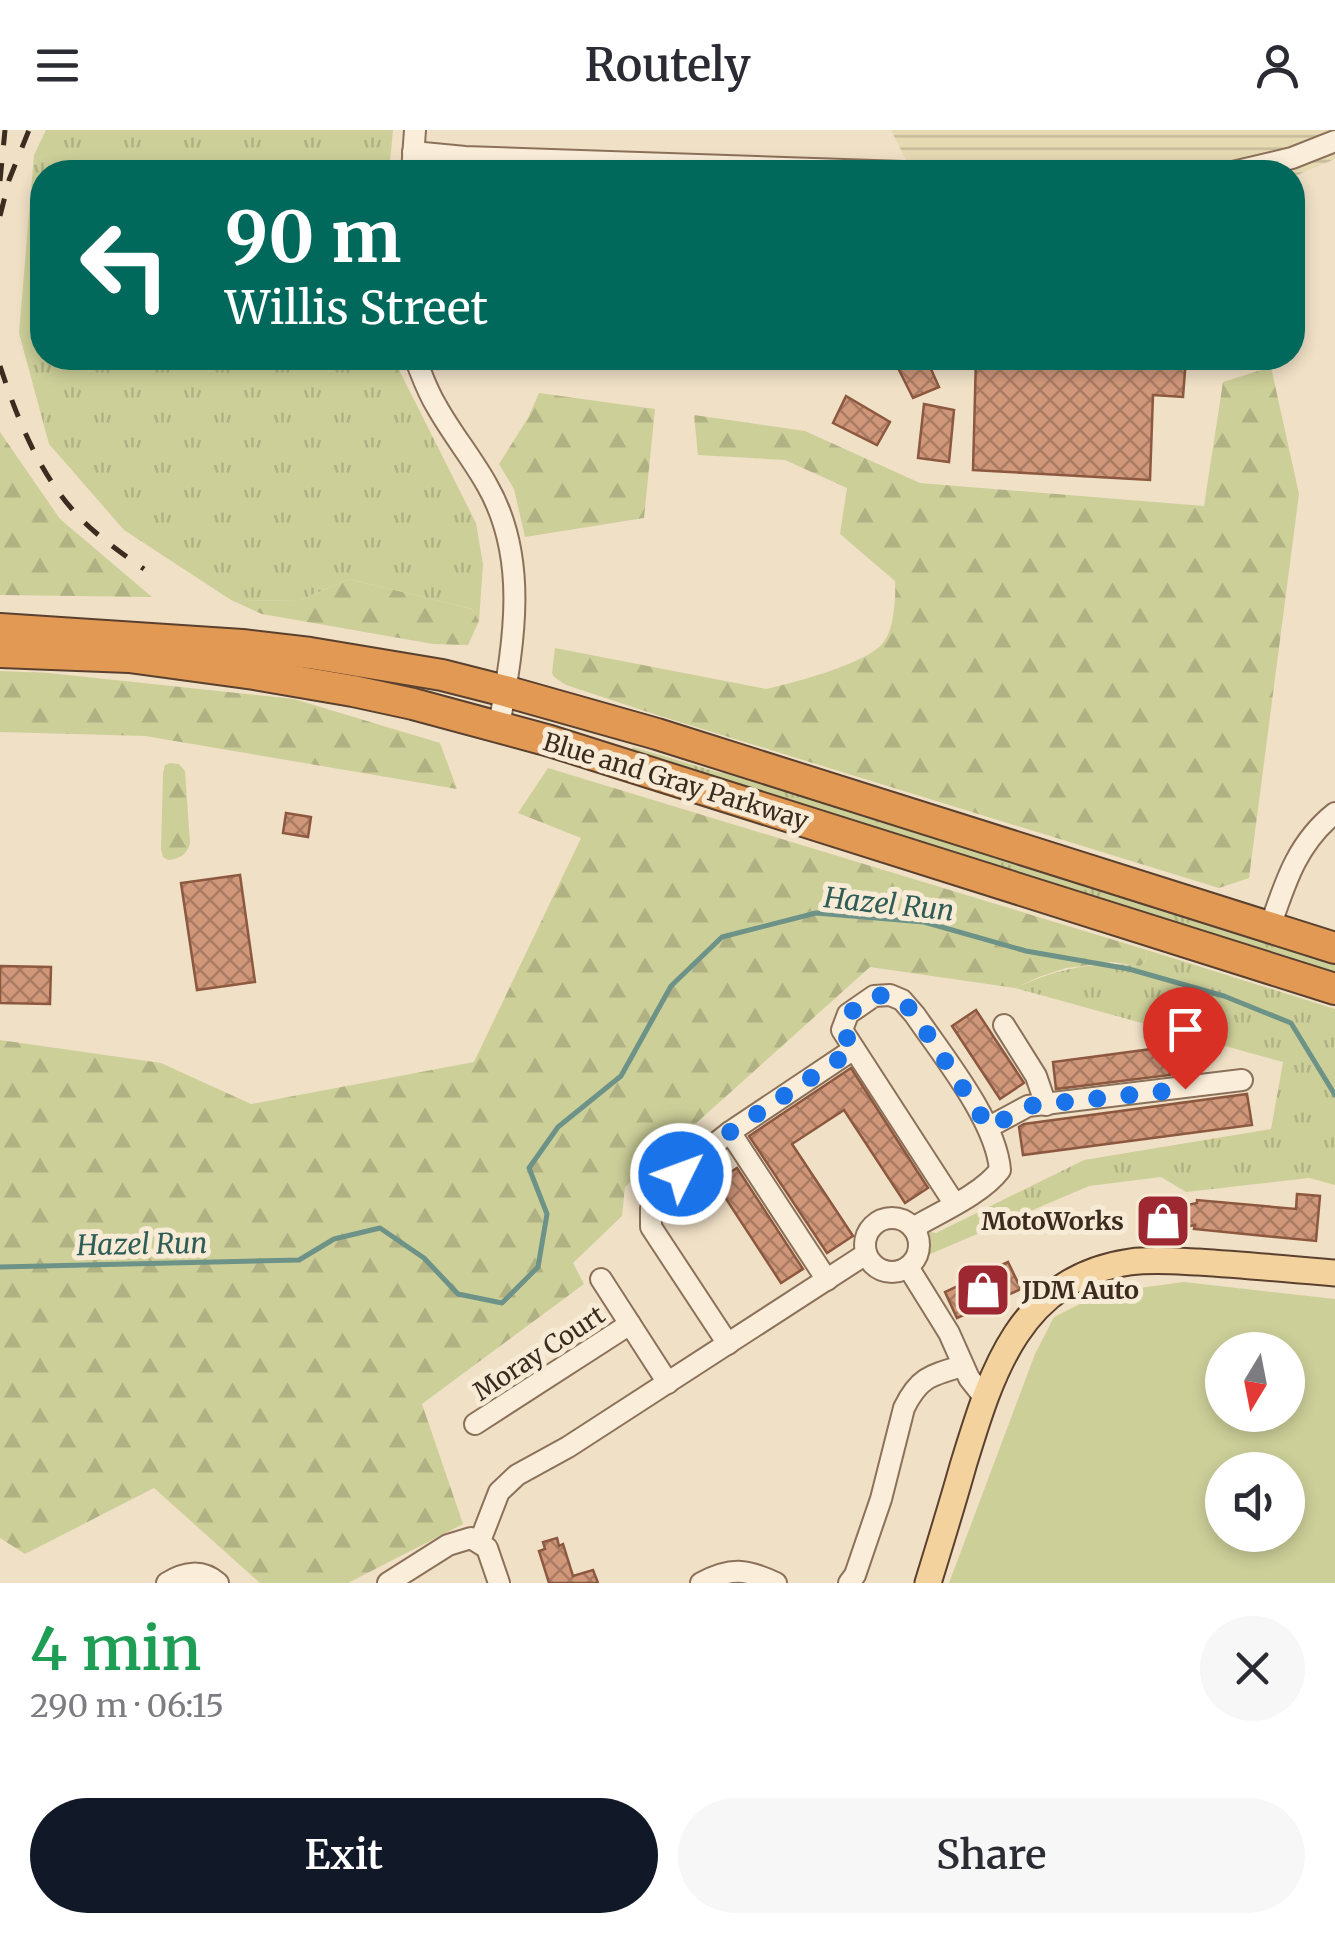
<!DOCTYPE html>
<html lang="en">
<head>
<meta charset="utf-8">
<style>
  body { margin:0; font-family:Merriweather,serif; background:#f7f7f7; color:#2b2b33; height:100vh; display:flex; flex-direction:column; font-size:38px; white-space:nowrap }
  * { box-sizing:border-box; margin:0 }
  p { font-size:32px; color:#7c7c81 }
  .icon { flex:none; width:55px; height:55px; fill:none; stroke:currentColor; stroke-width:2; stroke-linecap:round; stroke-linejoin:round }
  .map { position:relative; height:1453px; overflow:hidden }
  .details { display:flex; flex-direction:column; background:#fff; flex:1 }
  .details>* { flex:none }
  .guide { position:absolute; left:30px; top:30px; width:1275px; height:210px; border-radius:40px; box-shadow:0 5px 15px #0003; background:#00695c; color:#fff; overflow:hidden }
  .needle { width:65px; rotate:190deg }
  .tools { position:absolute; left:1205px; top:1202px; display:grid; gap:20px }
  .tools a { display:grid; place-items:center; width:100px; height:100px; border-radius:50%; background:#fff; box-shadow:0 5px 15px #0003; font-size:50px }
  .pin { position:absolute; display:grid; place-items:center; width:85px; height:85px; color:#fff; margin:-102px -42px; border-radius:50% 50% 50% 0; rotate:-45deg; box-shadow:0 0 10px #0007 }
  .pin .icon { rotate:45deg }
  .me { position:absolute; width:110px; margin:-55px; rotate:48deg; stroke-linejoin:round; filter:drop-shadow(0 0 8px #0008) }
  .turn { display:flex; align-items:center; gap:35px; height:210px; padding:0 30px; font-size:45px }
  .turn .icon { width:130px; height:130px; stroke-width:2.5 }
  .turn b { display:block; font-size:70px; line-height:85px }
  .round { display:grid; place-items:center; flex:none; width:105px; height:105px; border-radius:52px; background:#f7f7f7 }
  .overview { display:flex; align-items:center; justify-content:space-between; height:170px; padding:0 30px }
  h1 { font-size:60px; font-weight:600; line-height:75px; color:#1e9e55 }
  .primary-button { display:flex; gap:20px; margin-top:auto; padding:20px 30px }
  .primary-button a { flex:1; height:115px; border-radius:60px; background:#111827; color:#fff; font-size:40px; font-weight:600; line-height:115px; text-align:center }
  .primary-button a+a { background:#f7f7f7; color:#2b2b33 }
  header { display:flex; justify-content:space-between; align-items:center; height:130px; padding:0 30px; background:#fff; font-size:45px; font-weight:600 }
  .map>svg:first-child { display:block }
  .farmland { fill:url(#farmland-rules) }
  .grass { fill:url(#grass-tufts) }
  .forest { fill:url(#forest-firs) }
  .park { fill:#cdcf99; fill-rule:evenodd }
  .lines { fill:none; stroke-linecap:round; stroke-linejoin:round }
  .stream { stroke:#6d9287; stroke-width:5 }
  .building { fill:url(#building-cross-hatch); stroke:#8c583f; stroke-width:2.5 }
  .minor-casing { stroke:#8c715a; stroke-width:24 }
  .major-casing { stroke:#5a402f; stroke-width:29 }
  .highway-casing { stroke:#5a402f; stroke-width:34 }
  .minor { stroke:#faeeda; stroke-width:20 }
  .major { stroke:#f4d29d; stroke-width:25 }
  .highway { stroke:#e29954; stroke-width:30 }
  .rail { stroke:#3c2b1f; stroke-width:5; stroke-dasharray:18 18; stroke-linecap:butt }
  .route { stroke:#1a73e8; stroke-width:18; stroke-dasharray:0 32.4 }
  .labels { text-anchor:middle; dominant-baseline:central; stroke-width:10; stroke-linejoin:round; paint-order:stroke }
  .street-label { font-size:25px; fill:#3c2b1f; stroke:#f7ebd6 }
  .poi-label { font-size:25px; font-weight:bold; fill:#3c2b1f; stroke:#f7ebd6; text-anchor:end }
  .water-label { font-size:28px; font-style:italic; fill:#2e5c56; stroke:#f7ebd6 }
</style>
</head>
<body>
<header><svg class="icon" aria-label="menu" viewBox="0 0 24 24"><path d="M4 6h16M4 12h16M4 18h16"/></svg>Routely<svg class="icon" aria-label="person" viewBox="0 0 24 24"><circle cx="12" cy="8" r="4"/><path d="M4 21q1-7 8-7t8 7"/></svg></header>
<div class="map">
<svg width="1335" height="1453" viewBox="0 0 1335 1453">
  <defs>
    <pattern id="farmland-rules" width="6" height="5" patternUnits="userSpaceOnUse" patternTransform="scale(2.5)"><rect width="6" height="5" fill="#e6dab3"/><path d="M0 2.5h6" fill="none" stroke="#c6bb9a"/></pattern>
    <pattern id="grass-tufts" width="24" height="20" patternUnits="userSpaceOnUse" patternTransform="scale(2.5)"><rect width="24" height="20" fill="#cdcf99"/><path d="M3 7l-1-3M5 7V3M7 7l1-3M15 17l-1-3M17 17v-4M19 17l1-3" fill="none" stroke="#b1b283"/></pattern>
    <pattern id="forest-firs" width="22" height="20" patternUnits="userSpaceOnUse" patternTransform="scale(2.5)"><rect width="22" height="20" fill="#cdcf99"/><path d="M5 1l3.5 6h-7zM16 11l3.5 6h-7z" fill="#b1b283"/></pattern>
    <pattern id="building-cross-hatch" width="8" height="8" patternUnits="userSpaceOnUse" patternTransform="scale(2.5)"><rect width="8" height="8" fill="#d0977a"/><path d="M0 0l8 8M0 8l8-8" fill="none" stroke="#aa7b63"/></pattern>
  </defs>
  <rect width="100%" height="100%" fill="#f0e0c6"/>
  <!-- farmland -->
  <path class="farmland" d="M891,0H1335V29L1293,47L1292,42H912Z"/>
  <!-- grass -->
  <g class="grass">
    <path d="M46,0H393L389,42H42V228H393L476,393L483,434L479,491L472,479L349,449L298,471L231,470L124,400L49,314L19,203L34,25Z"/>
    <path d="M633,617L717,642L751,646L1335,828V850L628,628Z"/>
    <path d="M1147,820L1335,879V1055L1309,1048L1186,1062L1161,1047L1089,1056L921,1128L926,1101L936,1103L1084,1030L1271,999L1283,932L1015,858C1056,839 1095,830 1140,836L1146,830Z"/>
  </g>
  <!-- forest -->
  <g class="forest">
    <path d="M1271,237L1299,364L1249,748L1219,758L657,585L566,555L554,547L552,543L555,518L766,559C793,553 866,534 883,513C894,500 896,468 895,451L840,404L847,358L785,330L698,325L694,285L805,301L920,353L1204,376L1223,252Z"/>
    <path d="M539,263L655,279L644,388L525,407L514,359L499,334L528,288Z"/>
    <path d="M0,302L60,389L152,467L0,465Z"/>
    <path d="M349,449L472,479L479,491L468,515L433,514L262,484L231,470L298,471Z"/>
    <path d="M0,541L49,543L294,569L440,613L457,659L145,606L0,602Z"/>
    <path d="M170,633L179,634L185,641L190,713C187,725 179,729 168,730L163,727L161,719L163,643L165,635Z"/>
    <path d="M548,638L1147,820L1146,830L1140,836L1112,832L1066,838L1039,847L1015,858L870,837L625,1057L622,1086L573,1133L584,1154L422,1274L463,1394L348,1453H260L154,1358L25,1424L0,1408V910L161,933L251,974L474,932L581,708L518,683Z"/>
  </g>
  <!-- park -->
  <path class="park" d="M1184,1152L1335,1169V1453H949L1035,1224L1054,1187L1102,1163ZM1222,1220H1288V1285H1222ZM1222,1340H1288V1405H1222Z"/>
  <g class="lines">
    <!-- stream -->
    <path class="stream" d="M0,1137L299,1130L334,1109L380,1098L424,1128L458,1164L502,1173L538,1137L547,1084L529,1038L558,997L621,946L671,856L722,807L816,783L924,792L1026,821L1129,839L1224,866L1291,893L1335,965"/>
  </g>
  <!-- building -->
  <g class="building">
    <path d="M893,228H926L939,257L913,268Z"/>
    <path d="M976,228H1186L1183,267L1153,265L1150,350L973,340Z"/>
    <path d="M846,266L890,292L877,315L833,293Z"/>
    <path d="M924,274L954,280L949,332L918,328Z"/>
    <path d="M286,683L311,687L308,707L283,703Z"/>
    <path d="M240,745L255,852L197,860L181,753Z"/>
    <path d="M0,836L51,837L50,874L0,873Z"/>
    <path d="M976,880L1024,953L1000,969L952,896Z"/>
    <path d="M1167,917L1170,945L1056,959L1053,932Z"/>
    <path d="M851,938L928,1058L905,1073L844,980L792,1014L853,1106L827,1123L749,1006Z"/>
    <path d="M1247,964L1252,995L1023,1025L1019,997L1024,994Z"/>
    <path d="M737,1038L803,1139L781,1153L715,1052Z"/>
    <path d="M1297,1064L1320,1066L1316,1111L1194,1099L1195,1095L1144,1106L1140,1085L1197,1073V1070L1296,1079Z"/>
    <path d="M1008,1132L1021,1159L957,1188L945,1162Z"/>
    <path d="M557,1408L559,1416L563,1414L573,1446L593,1440L598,1453H549L539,1421L545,1419L543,1412Z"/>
  </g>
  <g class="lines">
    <!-- minor casing -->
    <g class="minor-casing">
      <g id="minor">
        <path d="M413,22L465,27L904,42"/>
        <path d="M412,42L415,0"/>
        <path d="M1233,42L1292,28L1335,11"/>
        <path d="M415,228C422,245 427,261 437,277C452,304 472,328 487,355C530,430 513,516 499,596"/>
        <path d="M1270,797C1285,753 1297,713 1335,683"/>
        <path d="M1004,895L1036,946L1046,975"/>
        <path d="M989,997L1028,976L1242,950"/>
        <path d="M730,1002L827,1150"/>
        <circle cx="892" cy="1115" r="27"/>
        <path d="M913,1098C940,1082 982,1064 1000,1040C996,991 943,926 915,885L902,870L890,865L874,866L848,884L842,900L954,1073"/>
        <path d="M908,1137L949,1203L969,1248L984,1267"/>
        <path d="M601,1149L668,1253"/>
        <path d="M728,1214L651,1097V1078L660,1065L702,1024L730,1002L854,919"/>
        <path d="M475,1294L630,1194"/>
        <path d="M480,1411L499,1362L517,1345L568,1317L866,1124"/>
        <path d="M167,1453C184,1442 202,1439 218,1453"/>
        <path d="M388,1453L448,1415L471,1408L487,1418L499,1453"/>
        <path d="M701,1453C731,1437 746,1439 776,1453"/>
        <path d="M849,1453L855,1445L881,1369L904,1278C919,1247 931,1245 963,1236"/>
      </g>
    </g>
    <!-- major casing -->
    <g class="major-casing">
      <path id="major" d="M928,1453C940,1414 952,1375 963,1336C991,1244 1019,1148 1130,1132C1153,1129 1175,1131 1198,1132C1244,1135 1289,1139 1335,1143"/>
    </g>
    <!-- highway casing -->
    <g class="highway-casing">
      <g id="highway">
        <path d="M0,499L242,515L310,523L442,545L505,561L657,604L1335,818"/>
        <path d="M0,522L129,527L254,544L353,561L413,574L550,611L1335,859"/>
      </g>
    </g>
    <!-- minor -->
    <use href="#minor" class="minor"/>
    <!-- major -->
    <use href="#major" class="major"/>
    <!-- highway -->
    <use href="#highway" class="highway"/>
    <!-- rail -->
    <g class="rail">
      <path d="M0,51L5,0"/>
      <path d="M0,86L9,50L29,0"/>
      <path d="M0,236C20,297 45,359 95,402C110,415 127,427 144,439"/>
    </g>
  </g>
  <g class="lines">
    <!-- route -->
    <path class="route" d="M681,1044L730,1002L854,919L842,900L848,884L874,866L890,865L902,870L915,885L989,998L1028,976L1185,959"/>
  </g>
  <!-- icons -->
  <defs>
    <g id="shop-square" transform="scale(2.875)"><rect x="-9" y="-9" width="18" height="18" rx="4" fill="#9e2831" stroke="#f7ebd6"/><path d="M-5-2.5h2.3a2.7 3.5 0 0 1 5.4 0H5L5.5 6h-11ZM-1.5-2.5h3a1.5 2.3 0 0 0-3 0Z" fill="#fff"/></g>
  </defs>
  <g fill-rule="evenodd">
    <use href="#shop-square" x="1163" y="1091"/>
    <use href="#shop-square" x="983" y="1160"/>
  </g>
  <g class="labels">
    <!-- street labels -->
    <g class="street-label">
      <text transform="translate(676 651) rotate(17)">Blue and Gray Parkway</text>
      <text transform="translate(539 1223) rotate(-33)">Moray Court</text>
    </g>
    <!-- poi labels -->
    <g class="poi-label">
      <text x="1124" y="1091">MotoWorks</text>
      <text x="1022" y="1160" text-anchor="start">JDM Auto</text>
    </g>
    <!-- water labels -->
    <g class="water-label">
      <text transform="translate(889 774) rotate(6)">Hazel Run</text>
      <text transform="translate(142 1114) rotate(-1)">Hazel Run</text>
    </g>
  </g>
</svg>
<div class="tools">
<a><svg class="needle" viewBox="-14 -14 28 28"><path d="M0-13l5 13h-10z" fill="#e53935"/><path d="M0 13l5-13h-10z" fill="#7c7c81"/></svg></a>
<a><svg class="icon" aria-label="sound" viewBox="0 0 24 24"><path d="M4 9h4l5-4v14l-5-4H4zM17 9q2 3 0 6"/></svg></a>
</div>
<div class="pin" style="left:1185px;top:959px;background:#d93025"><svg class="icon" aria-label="arrive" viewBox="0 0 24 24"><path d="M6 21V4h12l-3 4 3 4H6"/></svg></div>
<svg class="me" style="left:681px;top:1044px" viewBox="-20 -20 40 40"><circle r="17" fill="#1a73e8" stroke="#fff" stroke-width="3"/><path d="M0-11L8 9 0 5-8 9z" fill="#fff"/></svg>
<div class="guide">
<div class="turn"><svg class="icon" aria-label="left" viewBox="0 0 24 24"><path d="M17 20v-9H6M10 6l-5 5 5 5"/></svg><div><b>90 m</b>Willis Street</div></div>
</div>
</div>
<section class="details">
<div class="overview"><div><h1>4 min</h1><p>290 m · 06:15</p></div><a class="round"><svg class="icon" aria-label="close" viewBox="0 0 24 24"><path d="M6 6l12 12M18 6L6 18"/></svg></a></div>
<div class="primary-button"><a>Exit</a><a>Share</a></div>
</section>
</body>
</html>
